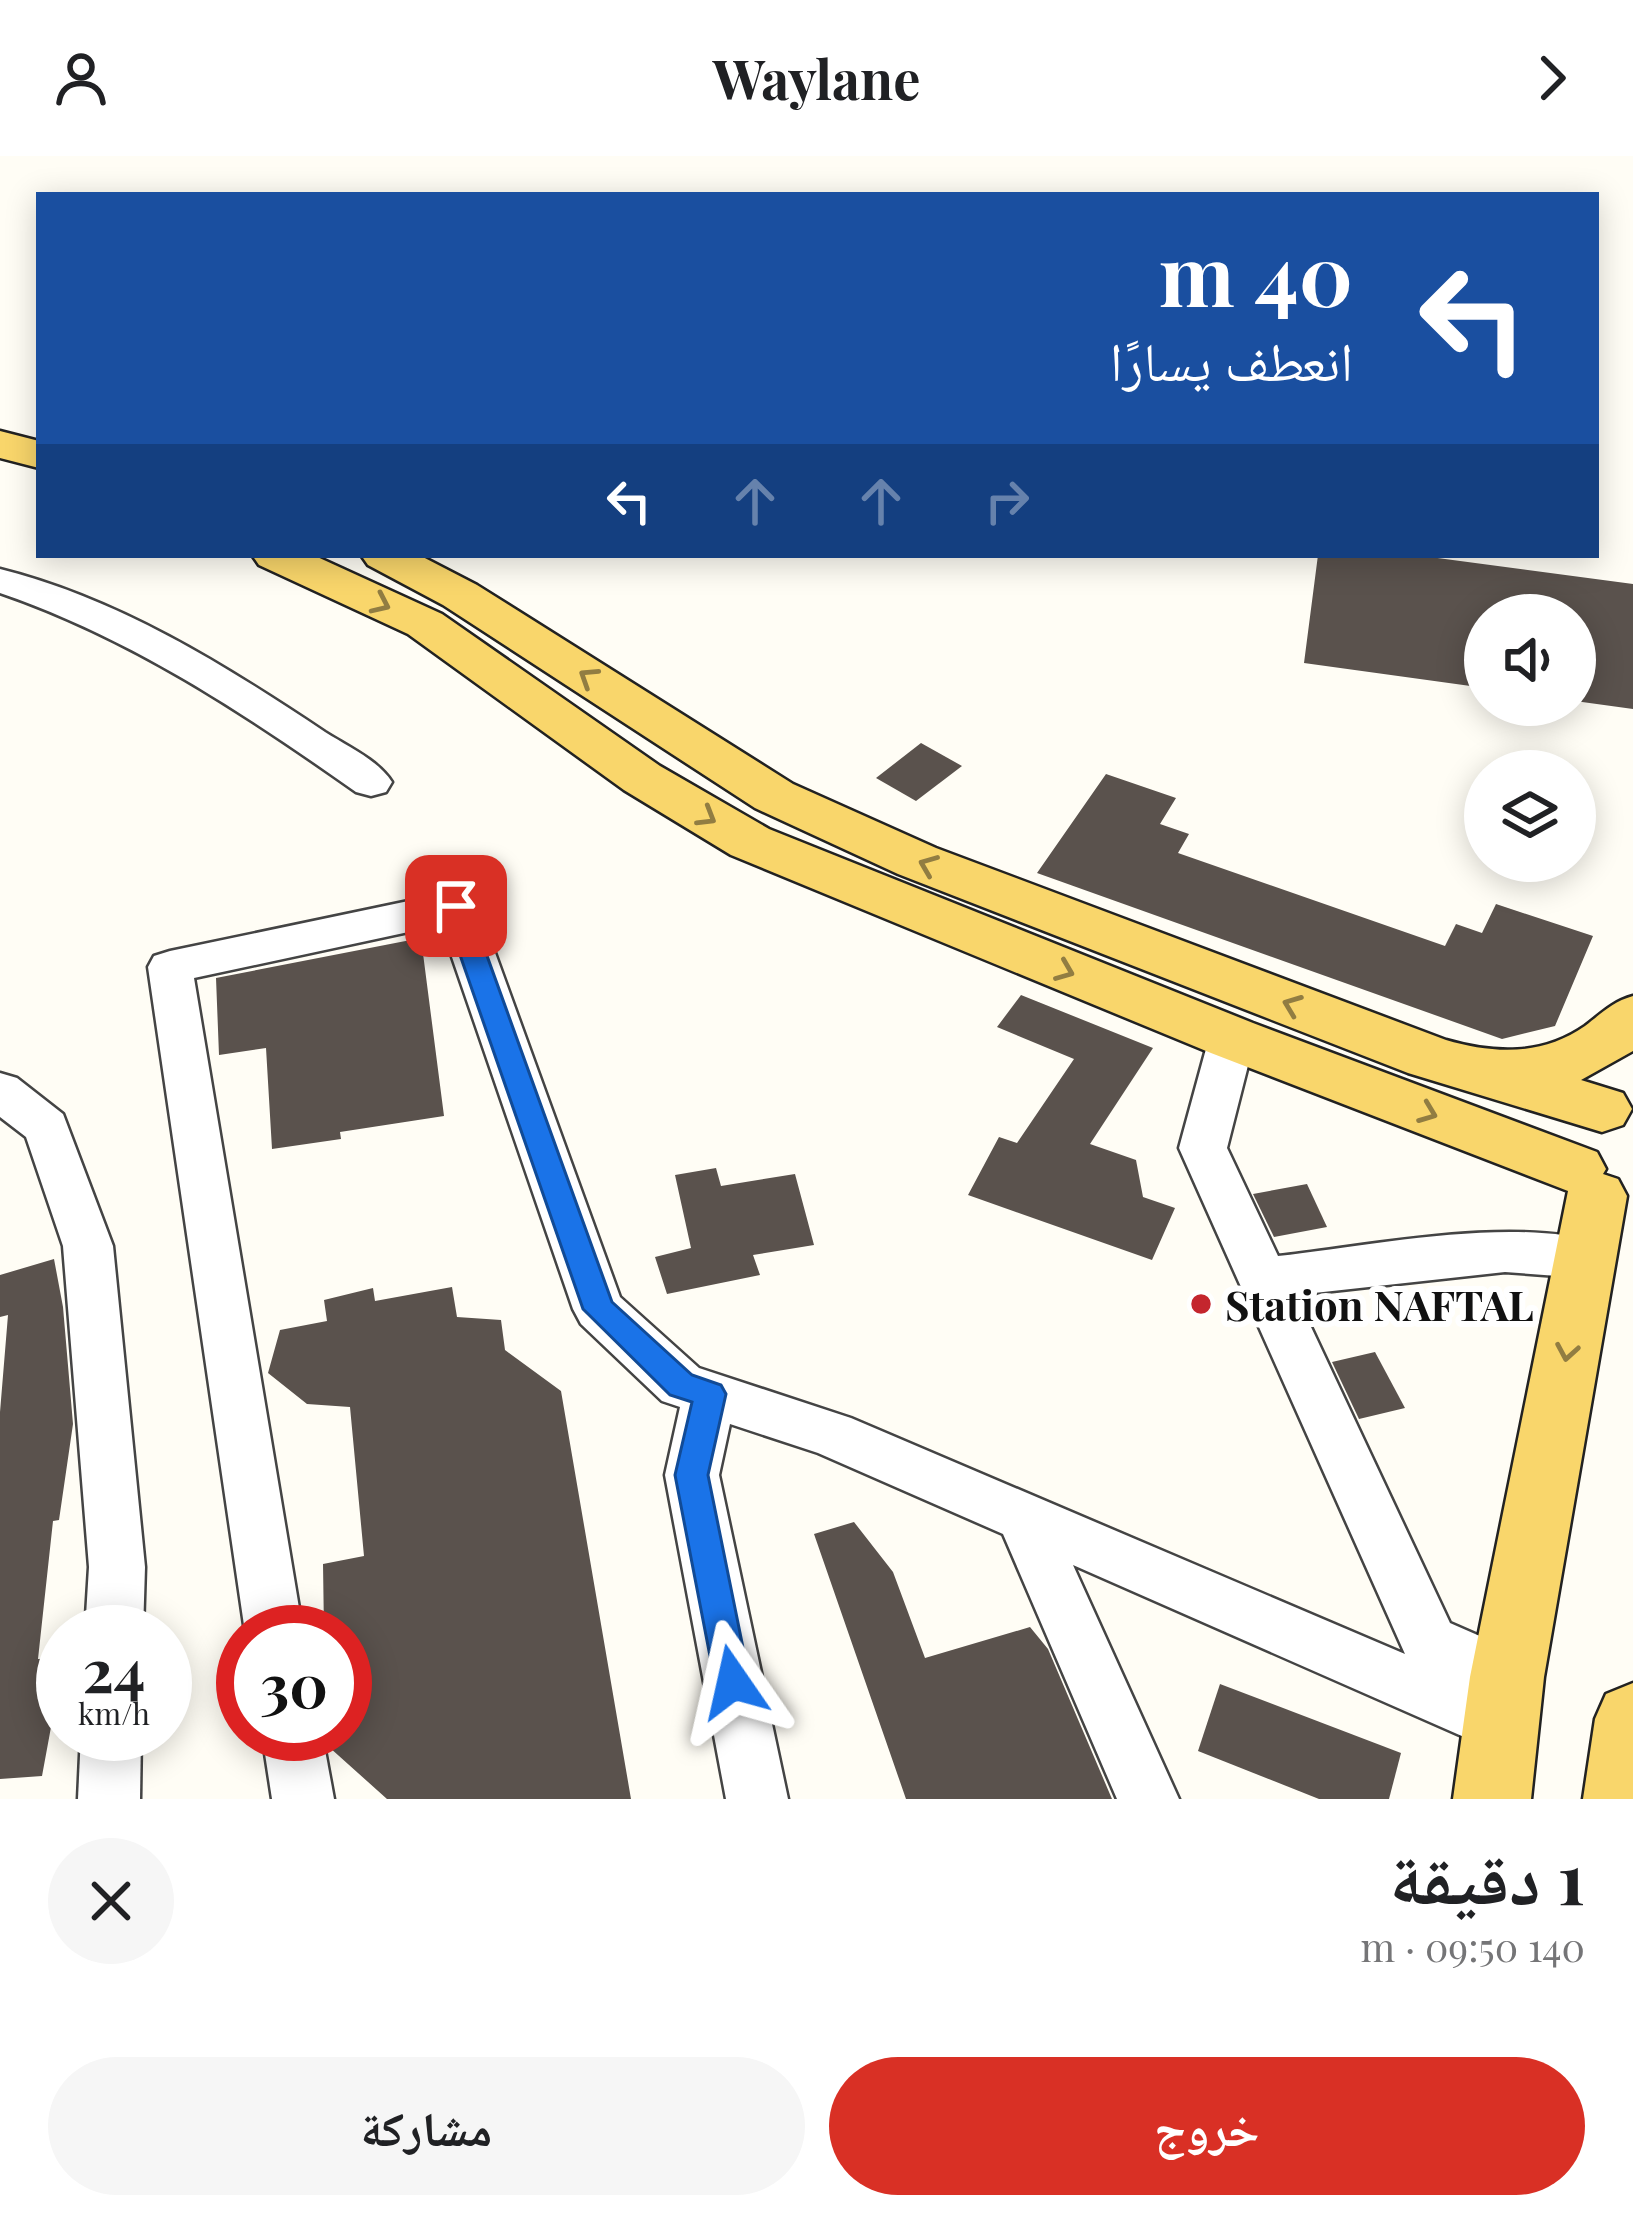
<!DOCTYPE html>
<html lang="ar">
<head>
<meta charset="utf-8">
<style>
  body { margin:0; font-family:"Playfair Display","Noto Naskh Arabic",serif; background:#f6f6f6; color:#202124; direction:rtl; height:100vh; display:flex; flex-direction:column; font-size:45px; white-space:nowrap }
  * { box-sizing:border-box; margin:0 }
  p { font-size:39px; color:#757577 }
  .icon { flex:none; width:66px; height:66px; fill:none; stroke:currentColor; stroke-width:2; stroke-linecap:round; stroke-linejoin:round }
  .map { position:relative; height:1643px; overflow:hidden; direction:ltr }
  .sheet { display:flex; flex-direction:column; background:#fff; flex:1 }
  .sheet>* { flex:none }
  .top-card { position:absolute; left:36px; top:36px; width:1563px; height:366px; border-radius:0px; box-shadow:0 6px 30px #0003; direction:rtl; background:#1a4fa0; color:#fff; overflow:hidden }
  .buttons { position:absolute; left:1464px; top:438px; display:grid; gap:24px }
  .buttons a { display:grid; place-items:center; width:132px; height:132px; border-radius:50%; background:#fff; box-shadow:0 6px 30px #0003; font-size:60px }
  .speed { position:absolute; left:36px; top:1449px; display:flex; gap:24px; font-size:60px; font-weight:700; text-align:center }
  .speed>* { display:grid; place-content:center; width:156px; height:156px; border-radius:50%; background:#fff; box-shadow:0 6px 30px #0003; line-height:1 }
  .speed small { font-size:30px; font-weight:400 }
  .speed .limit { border:18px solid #d22; background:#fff; color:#111 }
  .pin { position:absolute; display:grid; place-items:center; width:102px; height:102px; color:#fff; margin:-51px; border-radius:24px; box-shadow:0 6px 18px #0006 }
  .me { position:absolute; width:132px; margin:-66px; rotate:349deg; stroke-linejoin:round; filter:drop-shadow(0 0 9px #0008) }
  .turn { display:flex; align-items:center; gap:42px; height:252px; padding:0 48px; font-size:54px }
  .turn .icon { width:156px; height:156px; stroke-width:2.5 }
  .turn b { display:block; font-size:84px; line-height:102px }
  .lanes { display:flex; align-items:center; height:114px; padding:0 48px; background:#0003; justify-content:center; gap:60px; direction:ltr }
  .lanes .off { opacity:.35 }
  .round { display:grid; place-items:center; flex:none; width:126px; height:126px; border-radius:63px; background:#f6f6f6 }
  .summary { display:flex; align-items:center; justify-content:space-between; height:204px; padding:0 48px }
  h1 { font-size:72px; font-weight:700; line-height:90px }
  .button { display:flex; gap:24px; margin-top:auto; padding:24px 48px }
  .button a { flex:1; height:138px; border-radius:72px; background:#d93025; color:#fff; font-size:48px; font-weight:700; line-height:138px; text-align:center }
  .button a+a { background:#f6f6f6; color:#202124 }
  header { display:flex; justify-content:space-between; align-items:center; height:156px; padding:0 48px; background:#fff; font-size:54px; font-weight:700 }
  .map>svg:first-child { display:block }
  .building { fill:#5a524d }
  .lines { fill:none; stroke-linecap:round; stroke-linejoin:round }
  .minor-casing { stroke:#444; stroke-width:5 }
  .major-casing { stroke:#222; stroke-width:5 }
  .minor { fill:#fff; fill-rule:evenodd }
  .major { fill:#f9d66b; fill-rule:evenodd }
  .oneway { stroke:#917d42 }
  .route { fill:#1a73e8; stroke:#114b97; stroke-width:3 }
  .poi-dot { fill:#c4262e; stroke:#fff; stroke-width:4.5 }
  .labels { text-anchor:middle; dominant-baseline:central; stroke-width:12; stroke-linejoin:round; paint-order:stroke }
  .poi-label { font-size:42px; font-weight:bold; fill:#111; stroke:#fff; text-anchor:start }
</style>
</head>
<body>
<header><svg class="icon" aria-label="forward" viewBox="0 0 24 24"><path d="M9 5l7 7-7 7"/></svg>Waylane<svg class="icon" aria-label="person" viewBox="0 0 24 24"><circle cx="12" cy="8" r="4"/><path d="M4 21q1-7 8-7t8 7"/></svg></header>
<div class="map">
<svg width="1633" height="1643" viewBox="0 0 1633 1643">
  <rect width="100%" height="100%" fill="#fffdf5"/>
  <!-- building -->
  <g class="building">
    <path d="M1318,399H1415L1633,428V553L1575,545V459H1485V532L1304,507Z"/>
    <path d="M921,587L962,610L916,645L876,622Z"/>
    <path d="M1106,618L1176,642L1160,668L1189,678L1178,697L1445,790L1456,768L1482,777L1496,748L1593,780L1555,870L1502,883L1037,717Z"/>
    <path d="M421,782L444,960L340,976L341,983L272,993L266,892L219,899L216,822Z"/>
    <path d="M1021,839L1153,892L1090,988L1136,1004L1143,1041L1175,1052L1152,1104L968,1039L999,981L1017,987L1074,903L997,871Z"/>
    <path d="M716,1012L721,1030L795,1018L814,1089L753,1099L760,1119L667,1138L655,1101L691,1092L675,1019Z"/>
    <path d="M1307,1028L1327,1071L1274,1081L1253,1038Z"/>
    <path d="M54,1103L63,1151L73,1268L59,1364L53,1365L38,1503L63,1502V1506L42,1620L0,1623V1256L8,1159L0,1161V1119Z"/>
    <path d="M452,1131L457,1161L501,1164L505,1194L561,1235L631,1643H387L329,1591L327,1578H345V1476H324L323,1408L364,1400L350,1251L307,1248L268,1217L280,1174L327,1165L324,1144L373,1132L375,1145Z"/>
    <path d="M1375,1196L1405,1252L1359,1263L1332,1206Z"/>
    <path d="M854,1366L893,1416L925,1502L1030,1471L1048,1493L1112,1643H906L814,1378Z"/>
    <path d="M1220,1528L1401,1597L1389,1643H1319L1198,1595Z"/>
  </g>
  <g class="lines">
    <!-- minor casing -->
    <g class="minor-casing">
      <g id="minor">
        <path d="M0,413C117,442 225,509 325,576C347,590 378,604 392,626L386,636L371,640L356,636C244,557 131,482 0,437Z"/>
        <path d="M456,735L471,739L478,750L620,1141L699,1212L851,1262L1405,1498L1179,992L1209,882L1216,870L1232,865L1248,870L1255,882L1227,992L1278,1100C1369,1090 1516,1059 1602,1088L1609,1102L1602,1116L1584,1122L1505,1116L1296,1139L1450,1467L1528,1501L1536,1521L1528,1541L1516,1545L1522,1548L1531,1568L1522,1588L1501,1597L1480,1588L1073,1409L1179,1643H1117L1003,1378L818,1297L730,1268L719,1319L788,1643H726L665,1319L680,1251L662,1245L581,1168L573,1153L441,769L194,822L303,1476H245L148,811L154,800L170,795Z"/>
        <path d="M0,917L17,922L63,958L113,1090L145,1411L143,1476H85L89,1411L63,1090L26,981L0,961Z"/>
        <path d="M81,1578H141L140,1643H78Z"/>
        <path d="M262,1578H322L334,1643H272Z"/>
      </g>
    </g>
    <!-- major casing -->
    <g class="major-casing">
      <g id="major">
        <path d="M0,275L39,285V312L0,302Z"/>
        <path d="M252,399H313L442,458L660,610L769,673L1253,867L1597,996L1606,1013L1603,1018L1618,1023L1627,1040L1544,1521L1531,1643H1453L1470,1521L1568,1035L1211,897L731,699L624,634L408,478L259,409Z"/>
        <path d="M361,399H419L477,429L793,628L936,692L1446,884C1494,898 1542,900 1585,870C1602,857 1612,846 1633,840V895L1581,924L1623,937L1632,953L1623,969L1602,976L1408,917L898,718L755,652L443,449L368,409Z"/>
        <path d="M1633,1527V1643H1583L1595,1563L1606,1538Z"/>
      </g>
    </g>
    <!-- minor -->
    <use href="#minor" class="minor"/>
    <!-- major -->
    <use href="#major" class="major"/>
  </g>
  <!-- one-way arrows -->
  <defs><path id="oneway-chevron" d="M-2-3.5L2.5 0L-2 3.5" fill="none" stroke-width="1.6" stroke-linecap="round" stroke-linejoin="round" transform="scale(3)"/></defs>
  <g class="oneway">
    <use href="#oneway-chevron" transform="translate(381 448) rotate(25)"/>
    <use href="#oneway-chevron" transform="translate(588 521) rotate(-147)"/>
    <use href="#oneway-chevron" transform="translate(707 661) rotate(31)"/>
    <use href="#oneway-chevron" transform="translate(928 709) rotate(-158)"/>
    <use href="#oneway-chevron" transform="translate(1065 815) rotate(22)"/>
    <use href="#oneway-chevron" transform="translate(1292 849) rotate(-159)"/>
    <use href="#oneway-chevron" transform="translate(1428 957) rotate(21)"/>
    <use href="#oneway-chevron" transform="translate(1567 1196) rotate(100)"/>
  </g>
  <!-- route -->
  <path class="route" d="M456,741L469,750L612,1146L692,1219L721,1229L726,1238L708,1319L750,1526L745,1538L733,1543L720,1538L715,1526L675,1319L692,1246L670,1239L583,1153L443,750Z"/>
  <!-- markers -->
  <circle class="poi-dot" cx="1201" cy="1148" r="12"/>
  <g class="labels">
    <!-- poi labels -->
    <g class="poi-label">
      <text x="1225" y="1148">Station NAFTAL</text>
    </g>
  </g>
</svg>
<div class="buttons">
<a><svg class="icon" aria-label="sound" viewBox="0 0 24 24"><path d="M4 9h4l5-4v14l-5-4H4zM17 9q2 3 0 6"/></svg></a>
<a><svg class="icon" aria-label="layers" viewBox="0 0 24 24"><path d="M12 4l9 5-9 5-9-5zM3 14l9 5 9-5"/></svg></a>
</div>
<div class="speed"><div>24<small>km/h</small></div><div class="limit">30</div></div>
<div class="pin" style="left:456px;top:750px;background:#d93025"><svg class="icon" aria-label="arrive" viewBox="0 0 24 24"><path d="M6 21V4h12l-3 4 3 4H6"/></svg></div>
<svg class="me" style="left:733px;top:1526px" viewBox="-20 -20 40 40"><path d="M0-17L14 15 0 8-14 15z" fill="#1a73e8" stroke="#fff" stroke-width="4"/></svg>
<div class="top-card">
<div class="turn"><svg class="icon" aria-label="left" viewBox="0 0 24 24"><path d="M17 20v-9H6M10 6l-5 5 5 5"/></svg><div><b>40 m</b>انعطف يسارًا</div></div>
<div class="lanes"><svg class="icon" aria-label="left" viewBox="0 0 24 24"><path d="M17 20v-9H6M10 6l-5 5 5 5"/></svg><svg class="icon off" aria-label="ahead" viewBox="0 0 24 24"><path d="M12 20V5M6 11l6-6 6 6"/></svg><svg class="icon off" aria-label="ahead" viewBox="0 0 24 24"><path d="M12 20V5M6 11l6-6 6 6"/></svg><svg class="icon off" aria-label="right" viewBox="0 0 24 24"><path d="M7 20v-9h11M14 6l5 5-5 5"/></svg></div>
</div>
</div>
<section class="sheet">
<div class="summary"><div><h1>1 دقيقة</h1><p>140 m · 09:50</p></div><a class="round"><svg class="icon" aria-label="close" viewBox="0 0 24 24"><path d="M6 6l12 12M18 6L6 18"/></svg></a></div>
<div class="button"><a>خروج</a><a>مشاركة</a></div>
</section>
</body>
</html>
